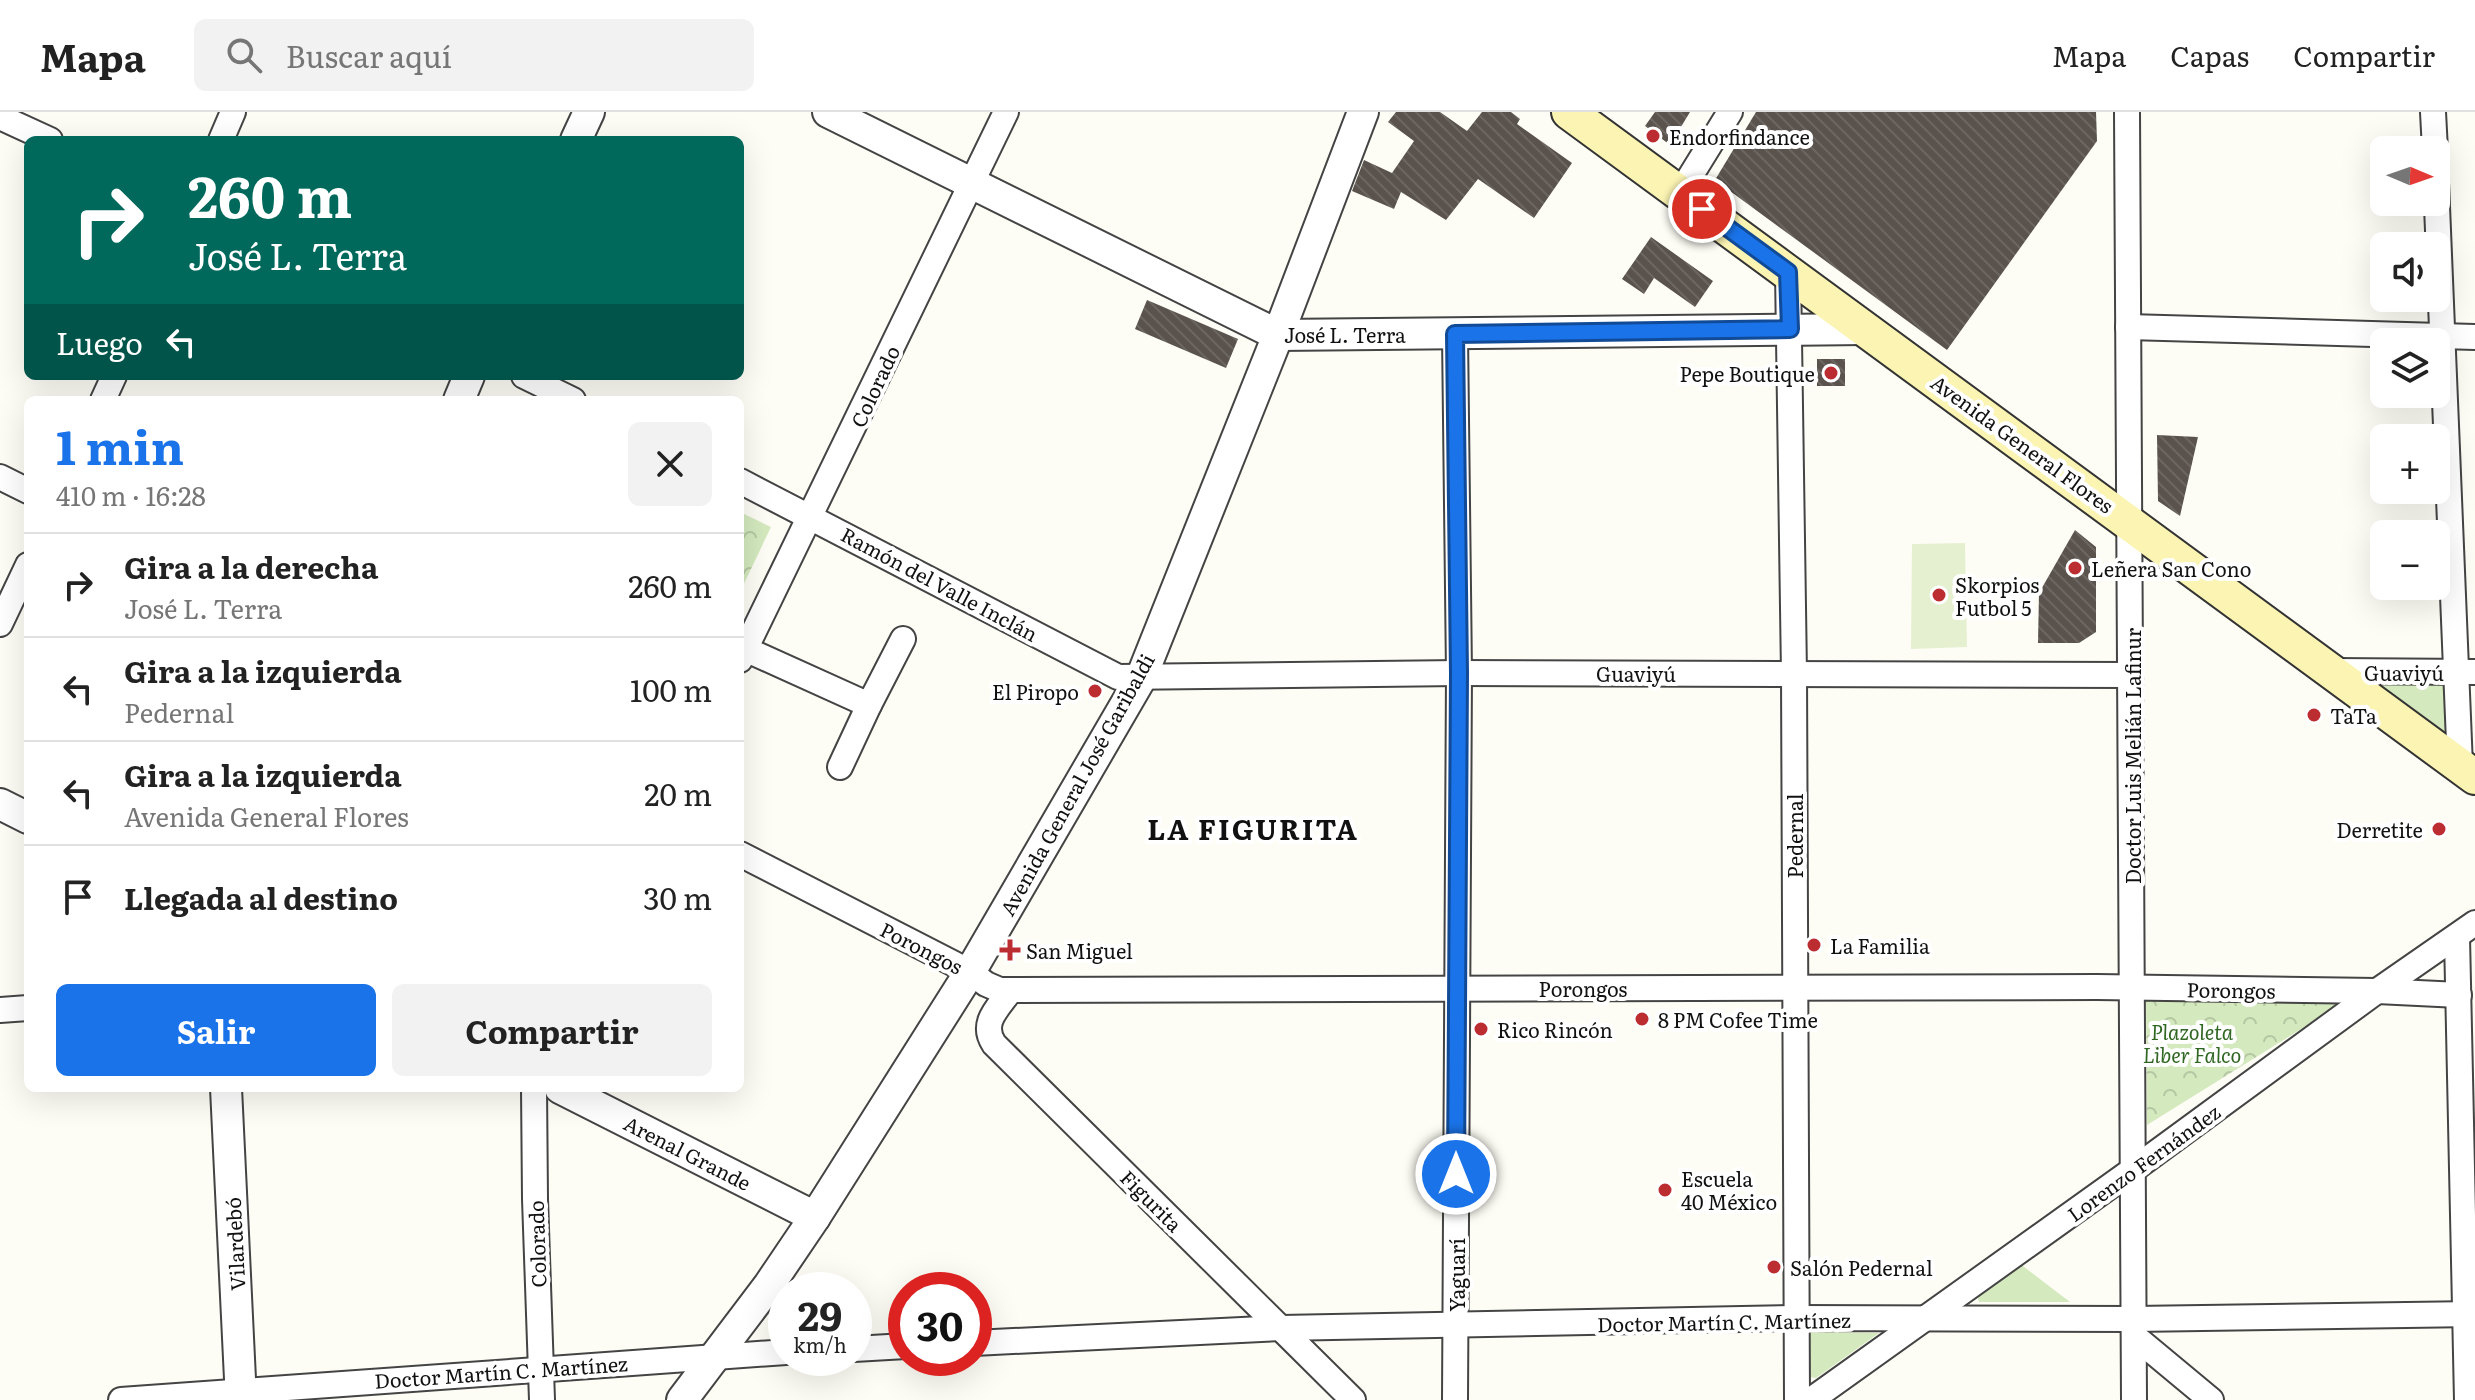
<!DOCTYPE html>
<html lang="es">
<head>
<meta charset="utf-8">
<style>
  body { margin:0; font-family:Literata,serif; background:#f2f2f2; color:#222; height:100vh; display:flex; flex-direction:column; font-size:30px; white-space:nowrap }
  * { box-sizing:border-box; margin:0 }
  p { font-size:26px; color:#767676 }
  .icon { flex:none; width:44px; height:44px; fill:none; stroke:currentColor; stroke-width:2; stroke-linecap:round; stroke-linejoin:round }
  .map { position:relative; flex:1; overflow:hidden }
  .drawer { position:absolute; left:24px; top:284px; width:720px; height:696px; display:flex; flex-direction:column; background:#fff; border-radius:12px; box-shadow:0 8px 32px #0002 }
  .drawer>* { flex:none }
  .top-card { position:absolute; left:24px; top:24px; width:720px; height:244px; border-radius:12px; box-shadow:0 8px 32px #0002; background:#00695c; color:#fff; overflow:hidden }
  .needle { width:52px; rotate:92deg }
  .tools { position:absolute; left:2370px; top:24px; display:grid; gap:16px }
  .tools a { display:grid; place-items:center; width:80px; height:80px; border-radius:12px; background:#fff; box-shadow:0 8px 32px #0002; font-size:40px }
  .speed { position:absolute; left:768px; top:1160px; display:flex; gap:16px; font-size:40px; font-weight:700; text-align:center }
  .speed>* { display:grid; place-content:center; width:104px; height:104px; border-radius:50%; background:#fff; box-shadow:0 8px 32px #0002; line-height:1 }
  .speed small { font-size:20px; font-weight:400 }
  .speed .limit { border:12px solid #d22; background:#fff; color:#111 }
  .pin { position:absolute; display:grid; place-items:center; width:68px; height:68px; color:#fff; margin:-34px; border:4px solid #fff; border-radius:50%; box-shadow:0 2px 8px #0007 }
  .me { position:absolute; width:88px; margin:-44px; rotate:0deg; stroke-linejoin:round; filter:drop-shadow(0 0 6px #0008) }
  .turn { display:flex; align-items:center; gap:28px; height:168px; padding:0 32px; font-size:36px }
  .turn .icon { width:104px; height:104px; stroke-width:2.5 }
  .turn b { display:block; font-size:56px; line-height:68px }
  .then { display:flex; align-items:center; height:76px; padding:0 32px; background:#0003; gap:16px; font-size:30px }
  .round { display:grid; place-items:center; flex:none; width:84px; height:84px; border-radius:12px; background:#f2f2f2 }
  .head { display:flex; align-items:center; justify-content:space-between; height:136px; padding:0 32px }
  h1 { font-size:48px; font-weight:700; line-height:60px; color:#1a73e8 }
  .primary-button { display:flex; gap:16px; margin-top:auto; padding:16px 32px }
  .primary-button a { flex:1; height:92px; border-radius:12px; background:#1a73e8; color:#fff; font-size:32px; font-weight:700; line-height:92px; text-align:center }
  .primary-button a+a { background:#f2f2f2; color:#222 }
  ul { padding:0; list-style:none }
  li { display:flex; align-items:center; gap:24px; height:104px; padding:0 32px; border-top:2px solid #e0e0e0 }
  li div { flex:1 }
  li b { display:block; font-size:30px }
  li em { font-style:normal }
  header { display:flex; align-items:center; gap:48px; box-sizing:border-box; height:112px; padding:0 40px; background:#fff; border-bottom:2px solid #e0e0e0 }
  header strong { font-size:38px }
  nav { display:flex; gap:44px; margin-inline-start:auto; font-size:28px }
  .search { width:560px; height:72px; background:#f2f2f2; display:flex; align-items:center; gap:20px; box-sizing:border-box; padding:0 28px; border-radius:12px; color:#767676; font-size:30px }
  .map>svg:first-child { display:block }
  .grass { fill:#d4e9be }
  .park { fill:url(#park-crowns) }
  .pitch { fill:#e5f0d0 }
  .building { fill:url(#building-back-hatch) }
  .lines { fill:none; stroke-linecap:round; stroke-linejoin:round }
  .minor-casing { stroke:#444; stroke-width:28 }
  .tertiary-casing { stroke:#444; stroke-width:34 }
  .secondary-casing { stroke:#333; stroke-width:38 }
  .minor { stroke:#fff; stroke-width:24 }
  .tertiary { stroke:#fff; stroke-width:30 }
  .secondary { stroke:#fbf4b3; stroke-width:34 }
  .route-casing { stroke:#114b97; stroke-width:20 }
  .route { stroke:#1a73e8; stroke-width:14 }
  .poi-dot { fill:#bc2d32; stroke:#fff; stroke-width:3 }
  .labels { text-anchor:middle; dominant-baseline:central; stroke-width:8; stroke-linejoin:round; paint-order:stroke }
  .poi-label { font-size:20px; fill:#111; stroke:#fff; text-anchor:start }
  .street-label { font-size:20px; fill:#111; stroke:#fff }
  .park-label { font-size:20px; font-style:italic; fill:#306722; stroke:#fff }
  .district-label { font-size:28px; font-weight:bold; letter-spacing:2px; fill:#111; stroke:#fff }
</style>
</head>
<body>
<header>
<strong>Mapa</strong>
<div class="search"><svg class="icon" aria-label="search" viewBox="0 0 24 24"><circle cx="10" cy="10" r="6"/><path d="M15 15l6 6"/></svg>Buscar aquí</div>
<nav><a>Mapa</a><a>Capas</a><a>Compartir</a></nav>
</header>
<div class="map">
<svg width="2475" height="1288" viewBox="0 0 2475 1288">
  <defs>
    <pattern id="park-crowns" width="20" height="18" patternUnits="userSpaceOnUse" patternTransform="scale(2)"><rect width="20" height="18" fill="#d4e9be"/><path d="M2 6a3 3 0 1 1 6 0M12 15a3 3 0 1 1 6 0" fill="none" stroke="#b5c7a2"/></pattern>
    <pattern id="building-back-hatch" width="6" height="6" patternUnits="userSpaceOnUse" patternTransform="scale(2)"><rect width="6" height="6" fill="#59524d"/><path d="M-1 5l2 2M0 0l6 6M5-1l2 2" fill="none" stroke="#6c6662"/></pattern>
  </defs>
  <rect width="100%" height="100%" fill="#fefdf5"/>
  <!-- grass -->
  <g class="grass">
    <path d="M2371,567L2448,569L2447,622Z"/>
    <path d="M2019,1151L2070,1190H1979L1977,1182Z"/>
    <path d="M1810,1220L1879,1221L1816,1266L1809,1265Z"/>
  </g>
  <!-- park -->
  <g class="park">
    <path d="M740,400L771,415L740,480Z"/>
    <path d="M2146,885L2346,889L2147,1013Z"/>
  </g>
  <!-- pitch -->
  <path class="pitch" d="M1965,431L1967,535L1911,537L1912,432Z"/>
  <!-- building -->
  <g class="building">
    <path d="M1396,0H1440L1467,19L1482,0H1511L1520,7L1517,12L1572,51L1534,106L1478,67L1446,108L1401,80L1394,97L1352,79L1364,48L1392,61L1414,29L1388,10Z"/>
    <path d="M1655,0H1690L1670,33L1645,14Z"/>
    <path d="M1756,0H2096L2097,29L1947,238L1715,68Z"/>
    <path d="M1651,125L1713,169L1695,195L1654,166L1644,182L1622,167Z"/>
    <path d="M1147,188L1238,227L1226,256L1135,217Z"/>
    <rect x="1817" y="247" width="28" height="27"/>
    <path d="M2157,323L2198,325L2180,404L2158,389Z"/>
    <path d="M2075,418L2096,435V520L2079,531H2038L2039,481Z"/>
  </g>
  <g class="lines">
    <!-- minor casing -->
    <g class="minor-casing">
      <g id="minor">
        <path d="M2127,0L2134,1288"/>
        <path d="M2433,0L2435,38"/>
        <path d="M0,5L50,28"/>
        <path d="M221,28L233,0"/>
        <path d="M2436,70L2460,654"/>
        <path d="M1680,81L1730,0"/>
        <path d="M1788,160L1794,562L1797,1288"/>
        <path d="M2128,215L2475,225"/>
        <path d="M1455,222L1459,561L1455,1288"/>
        <path d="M524,264L573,288"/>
        <path d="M103,288L114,264"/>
        <path d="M0,365L28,379"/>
        <path d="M740,369L1118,565L1459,561L2131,563"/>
        <path d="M0,512L28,453"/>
        <path d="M745,537L869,593L903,527"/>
        <path d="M740,548L1006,0"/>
        <path d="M2333,559L2475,560"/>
        <path d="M840,655L869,593"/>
        <path d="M740,742L970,860L986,872L1000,878L2097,875L2377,879L2459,883"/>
        <path d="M2457,825L2467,1288"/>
        <path d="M1010,879C998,896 980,911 994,932L1353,1288"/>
        <path d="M0,898L28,896"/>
        <path d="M534,976L535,1087L542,1288"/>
        <path d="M2134,1224L2211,1288"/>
        <path d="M974,1231L1281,1216L1797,1206L2134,1207L2475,1202"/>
        <path d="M854,1237L906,1234"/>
        <path d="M121,1288L786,1240"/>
        <path d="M1811,1288L2134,1057L2377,879L2475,811"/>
      </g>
    </g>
    <!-- tertiary casing -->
    <g class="tertiary-casing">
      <g id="tertiary">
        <path d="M828,0L1278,223L1865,217"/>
        <path d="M576,28L589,0"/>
        <path d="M459,288L469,264"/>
        <path d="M0,692L28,706"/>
        <path d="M226,976L241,1288"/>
        <path d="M560,976L815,1105"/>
        <path d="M682,1288L769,1173L815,1105L970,860L1141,566L1278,223L1363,0"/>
      </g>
    </g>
    <!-- secondary casing -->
    <g class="secondary-casing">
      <path id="secondary" d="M1569,0L2475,665"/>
    </g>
    <!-- minor -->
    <use href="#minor" class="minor"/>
    <!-- tertiary -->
    <use href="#tertiary" class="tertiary"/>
    <!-- secondary -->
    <use href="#secondary" class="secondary"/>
  </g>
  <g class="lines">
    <!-- route casing -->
    <g class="route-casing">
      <path id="route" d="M1456,1062L1459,561L1455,222L1790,217L1788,160L1702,97"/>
    </g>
    <!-- route -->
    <use href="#route" class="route"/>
  </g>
  <!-- markers -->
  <g class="poi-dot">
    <circle cx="1653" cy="24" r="8"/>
    <circle cx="1831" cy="261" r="8"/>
    <circle cx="2075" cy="456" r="8"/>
    <circle cx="1939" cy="483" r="8"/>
    <circle cx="1095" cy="579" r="8"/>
    <circle cx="2314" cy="603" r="8"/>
    <circle cx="2439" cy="717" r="8"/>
    <circle cx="1814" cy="833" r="8"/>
    <path d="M1006 826h8v8h8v8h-8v8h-8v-8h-8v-8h8z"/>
    <circle cx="1642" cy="907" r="8"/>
    <circle cx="1481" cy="917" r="8"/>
    <circle cx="1665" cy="1078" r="8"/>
    <circle cx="1774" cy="1155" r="8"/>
  </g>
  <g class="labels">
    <!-- poi labels -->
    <g class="poi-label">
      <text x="1669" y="24">Endorfindance</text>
      <text x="1815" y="261" text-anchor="end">Pepe Boutique</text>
      <text x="2091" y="456">Leñera San Cono</text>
      <text x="1955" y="472">Skorpios<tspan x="1955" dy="23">Futbol 5</tspan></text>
      <text x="1079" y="579" text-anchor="end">El Piropo</text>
      <text x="2330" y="603">TaTa</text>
      <text x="2423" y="717" text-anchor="end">Derretite</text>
      <text x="1830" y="833">La Familia</text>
      <text x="1026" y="838">San Miguel</text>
      <text x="1658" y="907">8 PM Cofee Time</text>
      <text x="1497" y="917">Rico Rincón</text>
      <text x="1681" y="1066">Escuela<tspan x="1681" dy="23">40 México</tspan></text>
      <text x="1790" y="1155">Salón Pedernal</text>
    </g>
    <!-- street labels -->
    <g class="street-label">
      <text x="1345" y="222">José L. Terra</text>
      <text transform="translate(874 274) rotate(-65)">Colorado</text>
      <text transform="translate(2023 331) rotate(36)">Avenida General Flores</text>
      <text transform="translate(940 471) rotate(28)">Ramón del Valle Inclán</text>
      <text x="2404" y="560">Guaviyú</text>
      <text x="1636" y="561">Guaviyú</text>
      <text transform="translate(2132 644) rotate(-90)">Doctor Luis Melián Lafinur</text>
      <text transform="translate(1076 672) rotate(-61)">Avenida General José Garibaldi</text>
      <text transform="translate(1794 724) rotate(-90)">Pedernal</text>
      <text transform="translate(922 835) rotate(27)">Porongos</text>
      <text x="1583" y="876">Porongos</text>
      <text transform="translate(2231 877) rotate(1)">Porongos</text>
      <text transform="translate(688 1040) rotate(27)">Arenal Grande</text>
      <text transform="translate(2143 1050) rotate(-36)">Lorenzo Fernández</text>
      <text transform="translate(1152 1088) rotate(45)">Figurita</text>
      <text transform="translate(234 1132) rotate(-93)">Vilardebó</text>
      <text transform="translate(536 1132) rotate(-92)">Colorado</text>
      <text transform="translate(1456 1163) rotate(-90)">Yaguarí</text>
      <text transform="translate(1724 1209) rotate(-1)">Doctor Martín C. Martínez</text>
      <text transform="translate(501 1259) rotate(-4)">Doctor Martín C. Martínez</text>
    </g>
    <!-- park labels -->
    <g class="park-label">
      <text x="2192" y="919">Plazoleta<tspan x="2192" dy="23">Liber Falco</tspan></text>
    </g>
    <!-- district labels -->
    <g class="district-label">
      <text x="1253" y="716">LA FIGURITA</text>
    </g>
  </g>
</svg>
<div class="tools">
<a><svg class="needle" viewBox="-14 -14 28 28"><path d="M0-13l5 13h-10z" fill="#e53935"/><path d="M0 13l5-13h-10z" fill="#767676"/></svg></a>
<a><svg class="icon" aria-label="sound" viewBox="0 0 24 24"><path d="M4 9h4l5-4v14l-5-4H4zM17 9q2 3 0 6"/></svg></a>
<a><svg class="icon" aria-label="layers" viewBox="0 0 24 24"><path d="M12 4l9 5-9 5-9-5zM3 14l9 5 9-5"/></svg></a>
<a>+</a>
<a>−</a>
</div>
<div class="speed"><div>29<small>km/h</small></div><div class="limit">30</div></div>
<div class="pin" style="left:1702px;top:97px;background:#d93025"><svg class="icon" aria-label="arrive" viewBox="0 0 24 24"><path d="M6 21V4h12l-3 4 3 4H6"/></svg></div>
<svg class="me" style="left:1456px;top:1062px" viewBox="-20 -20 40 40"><circle r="17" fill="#1a73e8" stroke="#fff" stroke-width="3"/><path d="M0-11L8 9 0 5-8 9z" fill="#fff"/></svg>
<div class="top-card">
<div class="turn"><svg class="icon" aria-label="right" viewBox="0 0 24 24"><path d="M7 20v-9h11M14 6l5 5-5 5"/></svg><div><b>260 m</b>José L. Terra</div></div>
<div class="then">Luego<svg class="icon" aria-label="left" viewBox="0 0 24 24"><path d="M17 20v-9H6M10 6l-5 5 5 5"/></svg></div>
</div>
<section class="drawer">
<div class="head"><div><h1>1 min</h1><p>410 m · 16:28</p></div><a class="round"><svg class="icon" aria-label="close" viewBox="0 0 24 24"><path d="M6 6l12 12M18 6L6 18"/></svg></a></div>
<ul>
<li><svg class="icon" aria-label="right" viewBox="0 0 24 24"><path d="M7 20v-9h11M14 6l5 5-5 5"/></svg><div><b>Gira a la derecha</b><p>José L. Terra</p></div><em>260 m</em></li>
<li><svg class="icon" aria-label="left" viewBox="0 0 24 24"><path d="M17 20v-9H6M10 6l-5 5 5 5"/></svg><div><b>Gira a la izquierda</b><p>Pedernal</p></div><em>100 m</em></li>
<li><svg class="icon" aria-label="left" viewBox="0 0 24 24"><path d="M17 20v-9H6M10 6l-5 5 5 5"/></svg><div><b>Gira a la izquierda</b><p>Avenida General Flores</p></div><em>20 m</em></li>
<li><svg class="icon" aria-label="arrive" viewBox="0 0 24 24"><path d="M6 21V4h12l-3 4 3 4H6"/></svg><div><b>Llegada al destino</b></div><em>30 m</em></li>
</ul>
<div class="primary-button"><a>Salir</a><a>Compartir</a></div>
</section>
</div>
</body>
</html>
